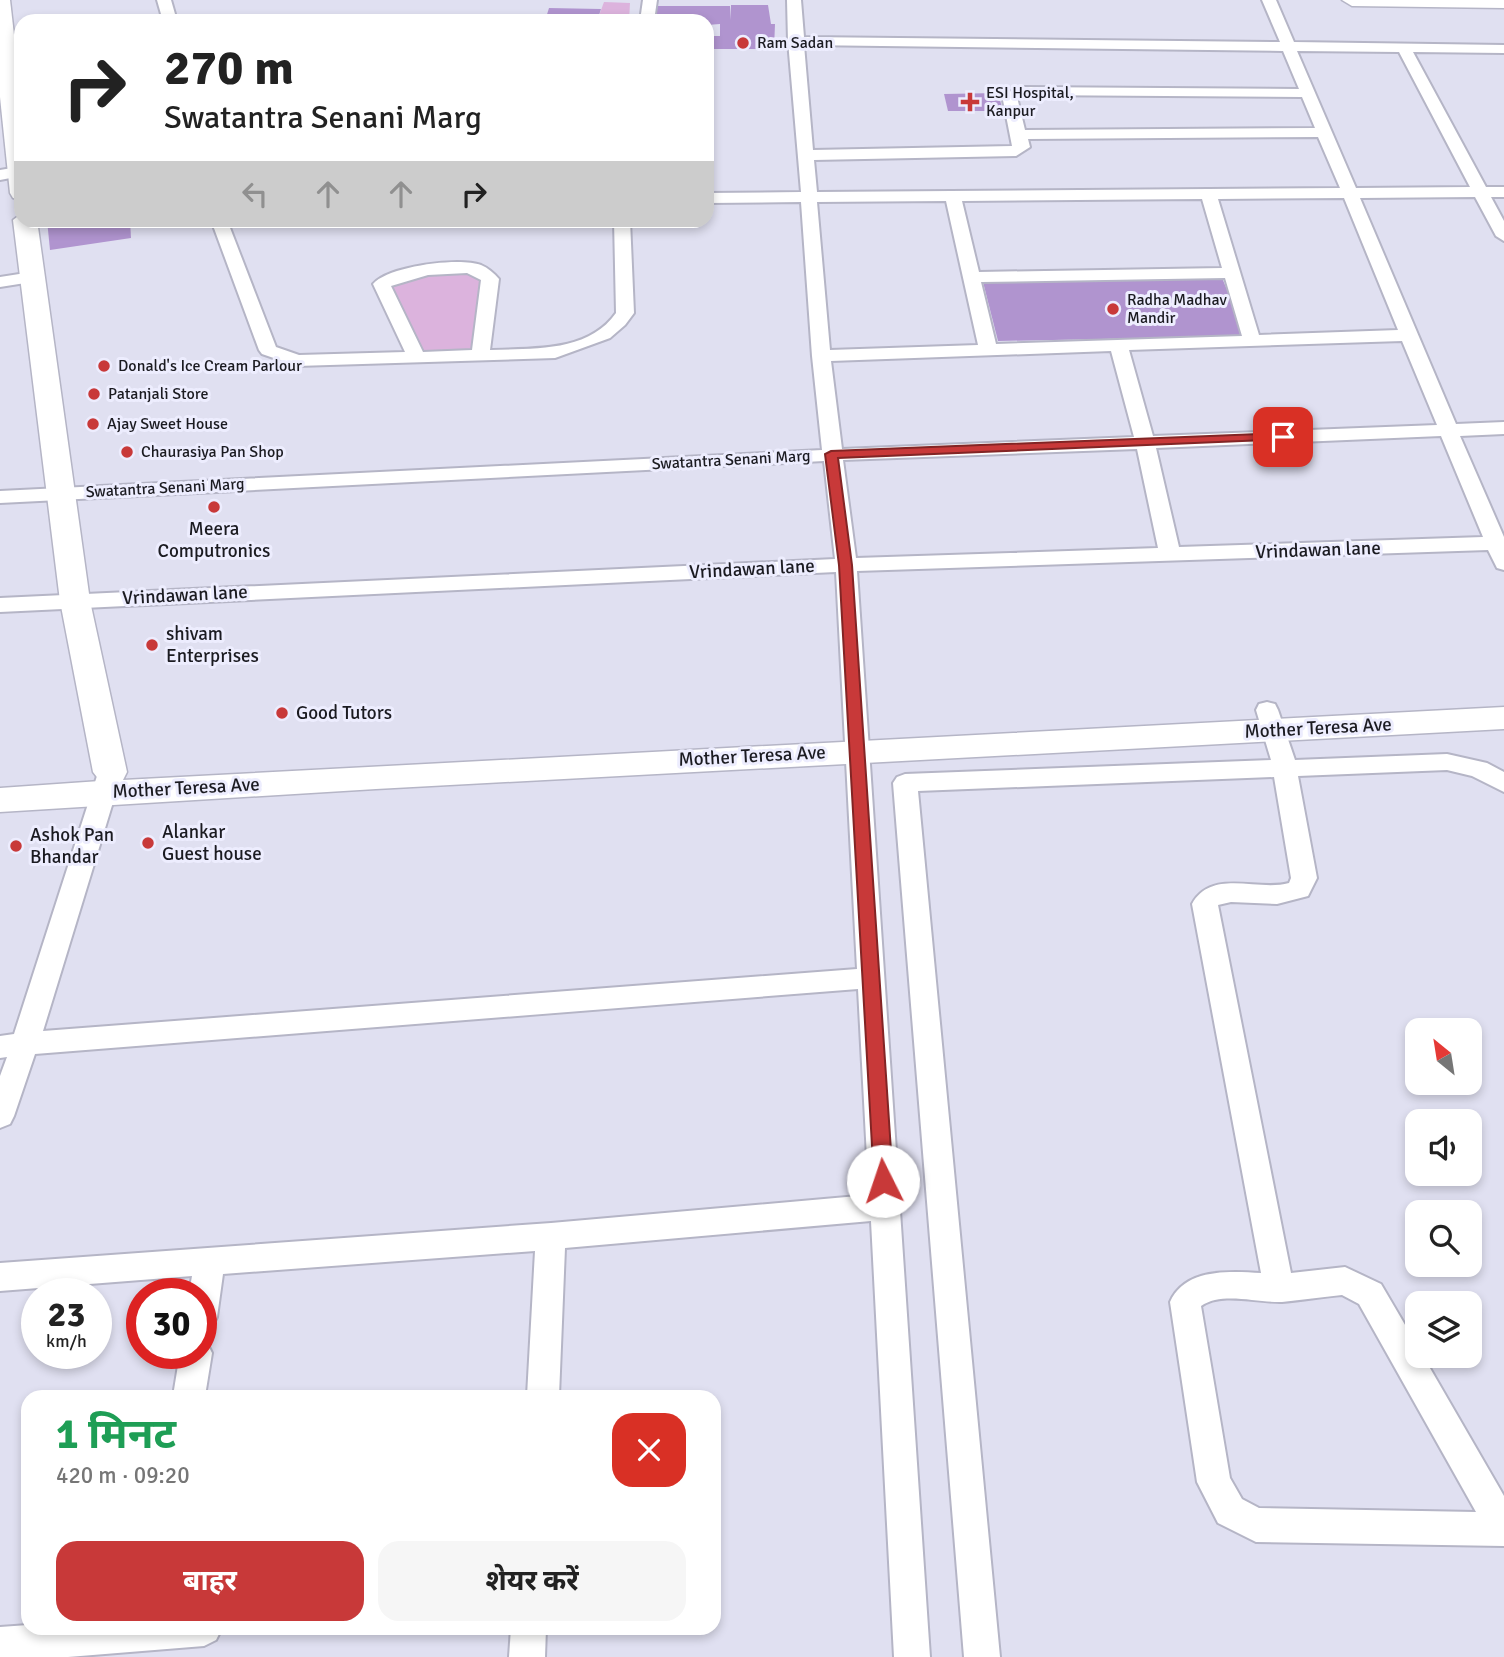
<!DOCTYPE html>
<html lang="hi">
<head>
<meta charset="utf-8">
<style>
  body { margin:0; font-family:Signika,"Noto Sans Devanagari",sans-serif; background:#f6f6f6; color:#222; height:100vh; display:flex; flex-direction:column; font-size:26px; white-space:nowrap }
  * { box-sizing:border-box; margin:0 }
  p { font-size:23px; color:#767676 }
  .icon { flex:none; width:38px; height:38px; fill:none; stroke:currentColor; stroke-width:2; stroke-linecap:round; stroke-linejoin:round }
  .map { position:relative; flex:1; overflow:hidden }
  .details { position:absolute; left:21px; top:1390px; width:700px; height:245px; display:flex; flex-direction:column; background:#fff; border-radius:21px; box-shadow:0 4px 10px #0003 }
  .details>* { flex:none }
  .hud { position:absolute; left:14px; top:14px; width:700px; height:214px; border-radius:21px; box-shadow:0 4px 10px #0003; background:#fff; color:#222; overflow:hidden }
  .needle { width:46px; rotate:330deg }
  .buttons { position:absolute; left:1405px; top:1018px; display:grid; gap:14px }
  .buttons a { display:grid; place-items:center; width:77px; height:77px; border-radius:14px; background:#fff; box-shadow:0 4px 10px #0003; font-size:35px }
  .speed { position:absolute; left:21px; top:1278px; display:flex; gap:14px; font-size:35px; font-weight:700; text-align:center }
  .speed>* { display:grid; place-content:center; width:91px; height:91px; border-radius:50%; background:#fff; box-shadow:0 4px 10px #0003; line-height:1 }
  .speed small { font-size:18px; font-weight:400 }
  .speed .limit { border:10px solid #d22; background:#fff; color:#111 }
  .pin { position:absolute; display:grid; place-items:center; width:60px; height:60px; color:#fff; margin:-30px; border-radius:14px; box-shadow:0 4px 10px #0006 }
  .me { position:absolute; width:77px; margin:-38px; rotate:356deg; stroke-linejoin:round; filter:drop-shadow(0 0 5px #0008) }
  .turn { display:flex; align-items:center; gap:24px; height:147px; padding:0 35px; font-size:32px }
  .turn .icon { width:91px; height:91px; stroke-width:2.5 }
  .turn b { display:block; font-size:49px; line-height:60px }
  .lanes { display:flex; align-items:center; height:66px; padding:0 35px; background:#0003; justify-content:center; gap:35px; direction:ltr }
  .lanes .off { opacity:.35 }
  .round { display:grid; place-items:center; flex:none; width:74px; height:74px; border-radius:21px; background:#f6f6f6 }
  .overview { display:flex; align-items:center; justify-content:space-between; height:119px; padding:0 35px }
  h1 { font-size:42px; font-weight:700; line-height:52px; color:#1e9e55 }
  .action { display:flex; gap:14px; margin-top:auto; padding:14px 35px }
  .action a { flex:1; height:80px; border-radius:21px; background:#c83939; color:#fff; font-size:28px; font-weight:700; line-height:80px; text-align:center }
  .action a+a { background:#f6f6f6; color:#222 }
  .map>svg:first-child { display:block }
  .green { fill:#dcb3dd }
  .building { fill:#b094cf }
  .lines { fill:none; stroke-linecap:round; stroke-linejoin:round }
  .street-casing { stroke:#b5b5c6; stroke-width:4 }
  .secondary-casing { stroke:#b5b5c6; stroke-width:3 }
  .street { fill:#fff; fill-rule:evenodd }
  .secondary { fill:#fff; fill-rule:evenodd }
  .route { fill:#c83939; stroke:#822525; stroke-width:2 }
  .poi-dot { fill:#c83939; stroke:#ededfe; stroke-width:2.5 }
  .labels { text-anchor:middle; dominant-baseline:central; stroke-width:6; stroke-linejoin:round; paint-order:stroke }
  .far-poi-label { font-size:16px; fill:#1b1b21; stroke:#ededfe; text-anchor:start }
  .far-street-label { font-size:16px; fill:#1b1b21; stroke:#ededfe }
  .poi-label { font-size:19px; fill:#1b1b21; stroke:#ededfe; text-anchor:start }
  .street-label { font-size:19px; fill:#1b1b21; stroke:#ededfe }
</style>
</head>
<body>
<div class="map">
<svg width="1504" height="1657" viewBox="0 0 1504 1657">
  <rect width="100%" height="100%" fill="#e0e0f1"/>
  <!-- green -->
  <g class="green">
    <path d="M604,2L630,3L629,21H597Z"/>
    <path d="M448,271H471L488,280L477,353L418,356L387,284L389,280Z"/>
  </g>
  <!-- building -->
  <g class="building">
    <path d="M731,5H768L771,24H775L774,49H707V36H720V24L707,25V21H656L657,6H730L731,20Z"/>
    <path d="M549,8L601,9L597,21H545Z"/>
    <path d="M998,93L1003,111H948L944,94Z"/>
    <path d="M47,220H130L131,238L50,250Z"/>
    <path d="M1222,278L1247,336L998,341L983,282Z"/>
  </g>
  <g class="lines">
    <!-- street casing -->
    <g class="street-casing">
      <g id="street">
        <path d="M157,0H171L177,21H163Z"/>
        <path d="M643,0H657L654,21H640Z"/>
        <path d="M787,0H801L804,37L1280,42L1262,0H1276L1294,42L1504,45V53L1413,52L1486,187H1504V197H1491L1504,221V241L1496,236L1475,197L1360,198L1456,424L1504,422V434L1460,436L1504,537V570L1497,568L1488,550L857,571L930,1657H894L871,1221L565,1248L559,1396H527L535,1251L223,1274L217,1317L212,1327L201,1331V1293H189L192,1276L0,1291V1263L551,1223L869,1195L858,989L35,1054L14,1116L10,1124L0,1128V1076L7,1057L0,1058V1036L14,1034L97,776L101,770L109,768L117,770L121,776L43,1031L857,969L836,572L0,612V598L835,559L824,461L0,503V491L822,450L812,356L801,202L707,203V193L801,192L788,41ZM804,45L1283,51L1299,89L1020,87L1002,95L1012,146L813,150ZM1297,51L1399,52L1470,187L1356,188ZM1022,95L1302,97L1315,128L1025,130L1017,97ZM1318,137L1340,188L817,192L814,160L1016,156L1030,147L1028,139ZM1344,198L1398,330L1259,335L1218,199ZM1202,199L1222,268L979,272L962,201ZM946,201L978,345L830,350L817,202ZM1225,278L1242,336L996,344L981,282ZM1402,341L1437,425L1153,436L1129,350ZM1111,351L1134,437L842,449L831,361ZM1441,436L1483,537L1179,547L1156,448ZM1137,449L1158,548L856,558L843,460Z"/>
        <path d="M18,167L21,168V176L0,180V170Z"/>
        <path d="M211,220H227L276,347L299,355L405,352L373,284C389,266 459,257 481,265C488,268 494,273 499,279L490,350C532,348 588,353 616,313L614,220H630L634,313L625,325L610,338L555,358L297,366L262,354L259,350ZM467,273L481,280L472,350L423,352L391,286L428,275Z"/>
        <path d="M32,272L38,273L41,277L38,281L0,287V277Z"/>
        <path d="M1267,702L1275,704L1278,710L1295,760L1447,754L1487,763L1504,772V792L1472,776L1447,770L1298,776L1317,878L1308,896L1277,904L1231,902L1218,905L1291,1273L1345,1267L1381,1284L1418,1347V1356H1423L1504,1496V1546L1256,1542L1218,1523L1197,1482L1170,1302C1185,1268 1229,1271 1261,1273L1192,904C1212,868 1258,892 1289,883L1291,878L1274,777L918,791L1000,1657H964L893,783L897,777L905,774L1271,760L1256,710L1259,704ZM1342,1295L1359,1304L1476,1512L1259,1508L1242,1499L1230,1478L1201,1306C1222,1291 1258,1303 1282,1302C1302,1300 1322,1297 1342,1295Z"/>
        <path d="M201,1340L207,1343L212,1353L205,1396H173L180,1353H201Z"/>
        <path d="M28,1625V1628H222L216,1640L204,1646L68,1657H0V1627Z"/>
        <path d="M511,1628H546L545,1657H509Z"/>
      </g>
    </g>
    <!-- secondary casing -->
    <g class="secondary-casing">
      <g id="secondary">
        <path d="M0,0H10L21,96V200L13,198L10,193L0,97Z"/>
        <path d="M1342,0H1504V8L1352,6Z"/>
        <path d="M21,214V220H37L90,601L127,772L123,780L1504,707V729L376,789L0,812V788L100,781L93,772L60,601L13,220Z"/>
      </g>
    </g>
    <!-- street -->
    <use href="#street" class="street"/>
    <!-- secondary -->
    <use href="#secondary" class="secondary"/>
  </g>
  <!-- route -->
  <path class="route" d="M1283,433L1288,434V439L838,458L852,565L893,1181L890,1187L883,1190L877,1187L874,1181L839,565L825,454L831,451Z"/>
  <!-- markers -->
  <g class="poi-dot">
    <circle cx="743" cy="43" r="7"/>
    <path d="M966.5 91.5h7v7h7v7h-7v7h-7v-7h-7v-7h7z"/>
    <circle cx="1113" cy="309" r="7"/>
    <circle cx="104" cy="366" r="7"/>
    <circle cx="94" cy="394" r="7"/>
    <circle cx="93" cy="424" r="7"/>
    <circle cx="127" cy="452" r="7"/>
    <circle cx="214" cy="507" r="7"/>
    <circle cx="152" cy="645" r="7"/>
    <circle cx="282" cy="713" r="7"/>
    <circle cx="148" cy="843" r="7"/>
    <circle cx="16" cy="846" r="7"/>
  </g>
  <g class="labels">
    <!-- far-poi labels -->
    <g class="far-poi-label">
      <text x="757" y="43">Ram Sadan</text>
      <text x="986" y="93">ESI Hospital,<tspan x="986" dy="18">Kanpur</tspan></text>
      <text x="1127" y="300">Radha Madhav<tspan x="1127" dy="18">Mandir</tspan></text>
      <text x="118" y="366">Donald's Ice Cream Parlour</text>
      <text x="108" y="394">Patanjali Store</text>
      <text x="107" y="424">Ajay Sweet House</text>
      <text x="141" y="452">Chaurasiya Pan Shop</text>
    </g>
    <!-- far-street labels -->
    <g class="far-street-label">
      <text transform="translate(731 460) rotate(-3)">Swatantra Senani Marg</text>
      <text transform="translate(165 488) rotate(-3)">Swatantra Senani Marg</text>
    </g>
    <!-- poi labels -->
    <g class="poi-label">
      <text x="214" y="529" text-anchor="middle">Meera<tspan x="214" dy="22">Computronics</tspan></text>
      <text x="166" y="634">shivam<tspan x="166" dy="22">Enterprises</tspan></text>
      <text x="296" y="713">Good Tutors</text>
      <text x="162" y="832">Alankar<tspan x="162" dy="22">Guest house</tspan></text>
      <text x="30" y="835">Ashok Pan<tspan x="30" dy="22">Bhandar</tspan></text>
    </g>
    <!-- street labels -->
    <g class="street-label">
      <text transform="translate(1318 550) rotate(-2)">Vrindawan lane</text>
      <text transform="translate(752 569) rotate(-3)">Vrindawan lane</text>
      <text transform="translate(185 595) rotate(-3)">Vrindawan lane</text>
      <text transform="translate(1318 728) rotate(-3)">Mother Teresa Ave</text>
      <text transform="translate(752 756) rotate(-3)">Mother Teresa Ave</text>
      <text transform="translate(186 788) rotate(-3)">Mother Teresa Ave</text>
    </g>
  </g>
</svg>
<div class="buttons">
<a><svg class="needle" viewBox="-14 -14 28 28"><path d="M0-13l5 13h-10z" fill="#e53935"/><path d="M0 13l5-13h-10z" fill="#767676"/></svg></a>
<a><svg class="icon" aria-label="sound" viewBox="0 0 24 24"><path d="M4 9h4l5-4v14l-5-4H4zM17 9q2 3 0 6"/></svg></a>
<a><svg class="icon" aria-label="search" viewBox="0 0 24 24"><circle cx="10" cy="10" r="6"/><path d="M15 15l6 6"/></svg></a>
<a><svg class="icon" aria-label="layers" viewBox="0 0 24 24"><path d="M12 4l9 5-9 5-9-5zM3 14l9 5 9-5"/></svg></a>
</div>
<div class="speed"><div>23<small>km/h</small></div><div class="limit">30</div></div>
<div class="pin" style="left:1283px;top:437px;background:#d93025"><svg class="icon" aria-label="arrive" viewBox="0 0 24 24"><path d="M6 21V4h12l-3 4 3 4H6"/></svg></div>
<svg class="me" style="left:883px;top:1181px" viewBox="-20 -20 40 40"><circle r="19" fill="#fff"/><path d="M0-13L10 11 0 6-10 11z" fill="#c83939"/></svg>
<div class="hud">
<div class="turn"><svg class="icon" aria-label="right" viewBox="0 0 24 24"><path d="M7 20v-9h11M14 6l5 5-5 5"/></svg><div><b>270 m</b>Swatantra Senani Marg</div></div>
<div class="lanes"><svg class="icon off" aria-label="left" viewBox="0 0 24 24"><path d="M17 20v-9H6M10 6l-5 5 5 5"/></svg><svg class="icon off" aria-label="ahead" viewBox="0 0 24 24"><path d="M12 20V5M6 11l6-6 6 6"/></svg><svg class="icon off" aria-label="ahead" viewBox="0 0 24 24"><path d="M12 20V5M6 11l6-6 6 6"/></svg><svg class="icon" aria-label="right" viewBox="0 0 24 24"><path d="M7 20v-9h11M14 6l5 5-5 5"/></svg></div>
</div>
<section class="details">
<div class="overview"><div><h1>1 मिनट</h1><p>420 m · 09:20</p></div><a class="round" style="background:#d93025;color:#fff"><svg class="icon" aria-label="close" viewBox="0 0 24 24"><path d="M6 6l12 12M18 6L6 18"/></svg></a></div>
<div class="action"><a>बाहर</a><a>शेयर करें</a></div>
</section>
</div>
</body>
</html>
